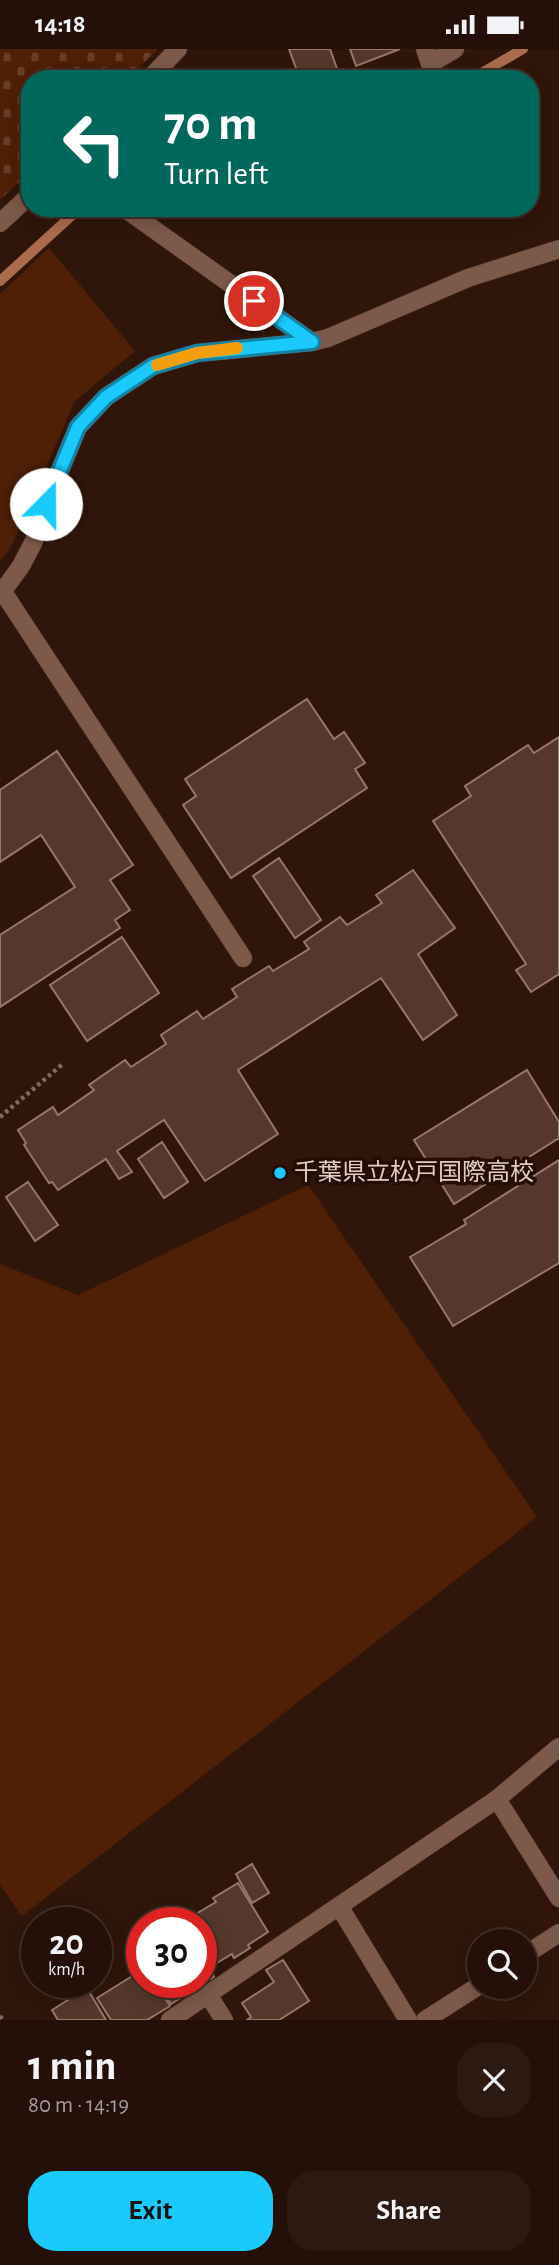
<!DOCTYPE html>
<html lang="en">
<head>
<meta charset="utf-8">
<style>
  body { margin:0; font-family:"Alegreya Sans","Noto Sans JP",sans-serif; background:#2c1912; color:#f1f3f6; height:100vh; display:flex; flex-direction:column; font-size:26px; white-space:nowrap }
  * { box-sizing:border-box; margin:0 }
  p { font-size:23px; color:#a39d9c }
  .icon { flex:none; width:38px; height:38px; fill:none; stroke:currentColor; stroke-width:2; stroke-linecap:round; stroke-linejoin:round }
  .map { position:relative; height:1971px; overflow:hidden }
  .side { display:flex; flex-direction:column; background:#241008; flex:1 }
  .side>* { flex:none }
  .top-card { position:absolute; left:21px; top:21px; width:518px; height:147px; border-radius:28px; box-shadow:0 4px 18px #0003,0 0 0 2px #413029; background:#00695c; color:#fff; overflow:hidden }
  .fabs { position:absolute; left:467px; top:1880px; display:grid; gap:14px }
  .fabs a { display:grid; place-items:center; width:70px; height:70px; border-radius:50%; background:#241008; box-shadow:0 4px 18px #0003,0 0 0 2px #413029; font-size:35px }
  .speed { position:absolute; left:21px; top:1858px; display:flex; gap:14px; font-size:35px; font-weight:700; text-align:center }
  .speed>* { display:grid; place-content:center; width:91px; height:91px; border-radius:50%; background:#241008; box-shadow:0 4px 18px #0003,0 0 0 2px #413029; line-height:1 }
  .speed small { font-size:18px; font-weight:400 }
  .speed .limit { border:10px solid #d22; background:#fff; color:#111 }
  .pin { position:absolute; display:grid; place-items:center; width:60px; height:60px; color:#fff; margin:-30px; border:4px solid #fff; border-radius:50%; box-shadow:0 2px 7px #0007 }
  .me { position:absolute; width:77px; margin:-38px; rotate:22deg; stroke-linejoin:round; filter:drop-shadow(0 0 5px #0008) }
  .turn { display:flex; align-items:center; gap:24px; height:147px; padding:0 28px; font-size:32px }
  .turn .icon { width:91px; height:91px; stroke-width:2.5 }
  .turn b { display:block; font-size:49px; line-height:60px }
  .round { display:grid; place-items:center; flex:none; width:74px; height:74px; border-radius:28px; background:#2c1912 }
  .overview { display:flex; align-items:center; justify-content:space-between; height:119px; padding:0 28px }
  h1 { font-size:42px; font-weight:700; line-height:52px }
  .action { display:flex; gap:14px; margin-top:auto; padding:14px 28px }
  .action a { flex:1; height:80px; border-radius:28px; background:#1bcafc; color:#111; font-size:28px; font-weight:700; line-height:80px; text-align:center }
  .action a+a { background:#2c1912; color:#f1f3f6 }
  .status { display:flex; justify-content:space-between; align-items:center; height:49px; padding:0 35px; background:#241008; direction:ltr }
  .status svg { height:19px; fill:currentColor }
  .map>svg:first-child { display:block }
  .cemetery { fill:url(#cemetery-stones) }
  .pitch { fill:#4f1f06 }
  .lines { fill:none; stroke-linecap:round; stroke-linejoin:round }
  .stream { stroke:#aa6c4d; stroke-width:10 }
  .building { fill:#55382b; stroke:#987768; stroke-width:2 }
  .minor-casing { stroke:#4c3328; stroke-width:19 }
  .path { stroke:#816b61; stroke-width:4.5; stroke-dasharray:3.5 3.5; stroke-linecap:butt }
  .minor { stroke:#7d5949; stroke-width:18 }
  .route-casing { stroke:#1283a4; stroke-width:18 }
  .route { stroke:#1bcafc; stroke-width:12 }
  .slow { stroke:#f59e0b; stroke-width:12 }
  .poi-dot { fill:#1bcafc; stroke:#250d03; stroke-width:2.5 }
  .labels { text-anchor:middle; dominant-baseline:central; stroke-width:7; stroke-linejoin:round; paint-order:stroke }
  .poi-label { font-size:24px; fill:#e0cdc5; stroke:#250d03; text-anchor:start }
</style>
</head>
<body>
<div class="status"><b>14:18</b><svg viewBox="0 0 49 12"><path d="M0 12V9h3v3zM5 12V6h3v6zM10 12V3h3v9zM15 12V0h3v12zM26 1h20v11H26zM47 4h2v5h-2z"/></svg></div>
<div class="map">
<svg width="559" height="1971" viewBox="0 0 559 1971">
  <defs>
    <pattern id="cemetery-stones" width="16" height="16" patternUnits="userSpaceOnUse" patternTransform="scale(1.75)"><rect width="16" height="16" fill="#4f1f06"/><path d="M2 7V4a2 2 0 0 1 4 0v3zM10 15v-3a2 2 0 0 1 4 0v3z" fill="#683e29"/></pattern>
  </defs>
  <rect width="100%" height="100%" fill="#30160a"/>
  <!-- cemetery -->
  <path class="cemetery" d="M0,0H158L127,30H30V123L0,151Z"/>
  <!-- pitch -->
  <g class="pitch">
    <path d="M49,199L135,302L75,352L11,498L0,512V245Z"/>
    <path d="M308,1136L537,1468L22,1867L0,1836V1215L78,1246Z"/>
  </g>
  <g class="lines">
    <!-- stream -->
    <g class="stream">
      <path d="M471,30L523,0"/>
      <path d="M0,232L80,159"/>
    </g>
  </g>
  <!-- building -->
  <g class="building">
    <path d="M289,0H330L340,28L300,30Z"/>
    <path d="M350,0H400L356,17Z"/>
    <path d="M307,650L334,690L344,683L365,714L355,720L367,739L231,829L183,756L196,747L185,730Z"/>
    <path d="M559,688V925L531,943L516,921L526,915L433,772L471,747L465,737L528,696L534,704Z"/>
    <path d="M57,702L133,816L110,831L130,861L115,871L120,879L0,958V886L75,838L41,786L0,813V741Z"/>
    <path d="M279,809L321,871L295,889L253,827Z"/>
    <path d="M413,821L455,879L418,905L457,966L423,991L381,929L238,1021L278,1085L205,1132L164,1071L117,1102L132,1123L119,1130L106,1110L58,1141L52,1133L49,1134L24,1096L26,1094L18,1081L53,1058L58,1066L94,1041L89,1036L125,1011L131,1018L166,995L161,986L197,962L203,970L237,948L232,940L269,917L273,922L309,900L304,893L340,868L347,876L382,854L376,846Z"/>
    <path d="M122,888L159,944L87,992L50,936Z"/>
    <path d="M527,1021L559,1073V1089L454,1155L414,1091Z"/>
    <path d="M162,1093L188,1133L164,1149L138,1110Z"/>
    <path d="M559,1111V1214L453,1277L410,1208L466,1175L464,1171Z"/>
    <path d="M28,1133L58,1176L35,1192L6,1148Z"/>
    <path d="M252,1815L269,1844L252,1854L236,1825Z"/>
    <path d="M238,1834L268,1883L248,1896L250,1899L234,1909L232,1905L217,1914L201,1888V1874H193L189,1869L216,1853L213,1849Z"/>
    <path d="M201,1907L214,1928L171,1955L158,1934H201Z"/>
    <path d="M283,1911L309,1952L279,1971H247L251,1968L242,1954L274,1933L266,1921Z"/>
    <path d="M142,1921V1934H155L170,1957L147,1971H111L97,1949Z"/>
    <path d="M87,1939L106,1971H58L52,1961Z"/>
  </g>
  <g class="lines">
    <!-- minor casing -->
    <g class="minor-casing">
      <g id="minor">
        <path d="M425,0L430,15L455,0"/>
        <path d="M149,30L178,0"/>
        <path d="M124,159L312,293"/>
        <path d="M0,174L30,146"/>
        <path d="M3,543L243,909"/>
        <path d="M0,546L21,517L34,492L46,455L78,378L106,348L153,317L197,304L312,293L328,289L468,229L559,200"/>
        <path d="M497,1750L559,1698"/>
        <path d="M525,1906L559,1884"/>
        <path d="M209,1947L224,1971"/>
        <path d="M170,1971L339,1857"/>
        <path d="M408,1971L339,1857L497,1750L559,1849"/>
        <path d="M425,1971L480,1936"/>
      </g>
    </g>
    <!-- path -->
    <g class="path">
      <path d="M0,1068L64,1014"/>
      <path d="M0,1967L3,1971"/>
    </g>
    <!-- minor -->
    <use href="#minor" class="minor"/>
  </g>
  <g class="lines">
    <!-- route casing -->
    <g class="route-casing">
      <path id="route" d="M46,455L78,378L106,348L153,317L197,304L312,293L254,252"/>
    </g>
    <!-- route -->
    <use href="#route" class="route"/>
    <!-- slow -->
    <path class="slow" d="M157,316L197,304L237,299"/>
  </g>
  <!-- markers -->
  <circle class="poi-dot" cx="280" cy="1124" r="7"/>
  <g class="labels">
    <!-- poi labels -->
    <g class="poi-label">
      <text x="294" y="1124">千葉県立松戸国際高校</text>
    </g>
  </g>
</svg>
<div class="fabs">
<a><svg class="icon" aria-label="search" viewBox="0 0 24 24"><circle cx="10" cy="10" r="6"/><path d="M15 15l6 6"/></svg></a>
</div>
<div class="speed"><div>20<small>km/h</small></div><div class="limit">30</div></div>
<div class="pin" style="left:254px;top:252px;background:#d93025"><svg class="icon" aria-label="arrive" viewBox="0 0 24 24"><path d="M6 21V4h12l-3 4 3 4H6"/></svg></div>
<svg class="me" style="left:46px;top:455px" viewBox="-20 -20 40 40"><circle r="19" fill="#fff"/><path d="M0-13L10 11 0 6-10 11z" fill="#1bcafc"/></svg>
<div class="top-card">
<div class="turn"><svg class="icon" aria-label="left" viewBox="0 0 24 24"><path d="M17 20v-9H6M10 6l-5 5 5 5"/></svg><div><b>70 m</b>Turn left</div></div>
</div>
</div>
<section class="side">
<div class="overview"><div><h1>1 min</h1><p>80 m · 14:19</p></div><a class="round"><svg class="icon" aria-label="close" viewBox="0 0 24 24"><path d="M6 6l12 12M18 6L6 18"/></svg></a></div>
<div class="action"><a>Exit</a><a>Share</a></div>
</section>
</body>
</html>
